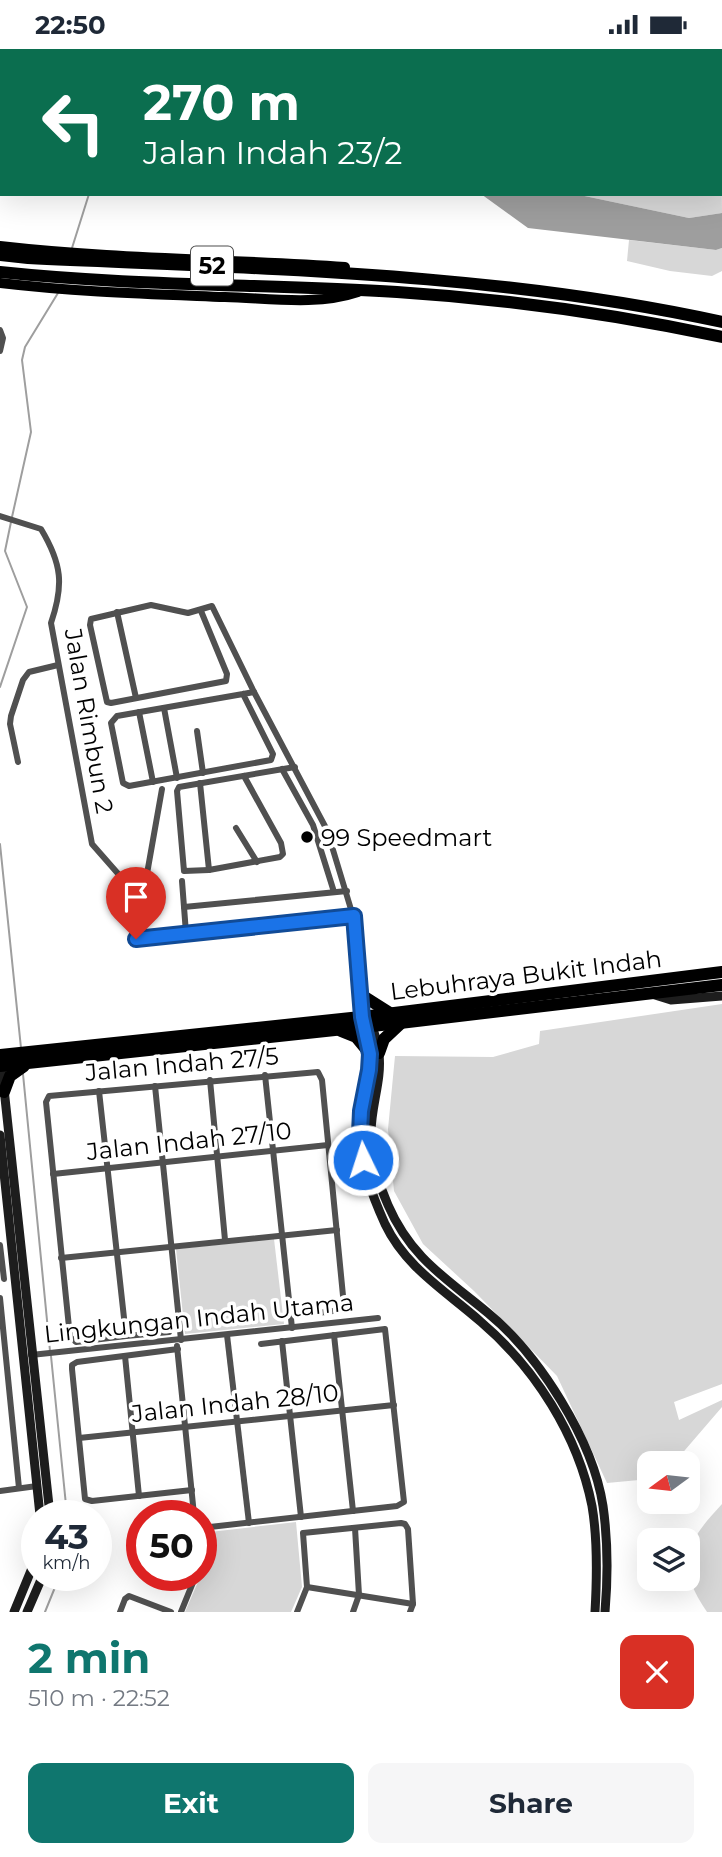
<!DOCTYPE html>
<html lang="en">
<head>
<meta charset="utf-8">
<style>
  body { margin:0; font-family:Montserrat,sans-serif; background:#f6f6f7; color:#1f2937; height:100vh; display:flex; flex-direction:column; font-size:26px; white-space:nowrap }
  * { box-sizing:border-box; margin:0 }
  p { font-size:23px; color:#747a83 }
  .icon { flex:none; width:38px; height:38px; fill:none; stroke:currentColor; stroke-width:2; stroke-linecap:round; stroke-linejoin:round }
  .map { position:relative; height:1563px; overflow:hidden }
  .panel { display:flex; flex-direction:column; background:#fff; flex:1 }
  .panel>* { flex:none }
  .hud { position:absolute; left:0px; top:0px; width:723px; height:147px; box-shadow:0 7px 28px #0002; background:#0b6e4f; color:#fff; overflow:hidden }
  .needle { width:46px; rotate:255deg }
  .fabs { position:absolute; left:637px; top:1402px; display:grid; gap:14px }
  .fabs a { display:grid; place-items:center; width:63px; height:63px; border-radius:14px; background:#fff; box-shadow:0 7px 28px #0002; font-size:35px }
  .speed { position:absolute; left:21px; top:1451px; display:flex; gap:14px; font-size:35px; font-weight:700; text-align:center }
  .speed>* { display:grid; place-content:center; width:91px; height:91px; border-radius:50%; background:#fff; box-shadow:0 7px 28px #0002; line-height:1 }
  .speed small { font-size:18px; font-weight:400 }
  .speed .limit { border:10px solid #d22; background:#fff; color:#111 }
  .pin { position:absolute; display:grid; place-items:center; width:60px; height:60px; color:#fff; margin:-72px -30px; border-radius:50% 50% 50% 0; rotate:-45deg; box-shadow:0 0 7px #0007 }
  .pin .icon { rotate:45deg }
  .me { position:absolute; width:77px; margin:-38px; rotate:356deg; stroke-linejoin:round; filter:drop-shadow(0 0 5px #0008) }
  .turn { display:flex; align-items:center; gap:24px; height:147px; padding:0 28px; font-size:32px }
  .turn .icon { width:91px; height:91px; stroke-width:2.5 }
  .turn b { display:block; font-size:49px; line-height:60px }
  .round { display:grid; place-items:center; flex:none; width:74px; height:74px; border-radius:14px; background:#f6f6f7 }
  .head { display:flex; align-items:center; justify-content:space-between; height:119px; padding:0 28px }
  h1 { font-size:42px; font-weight:700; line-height:52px; color:#0f766e }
  .action { display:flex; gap:14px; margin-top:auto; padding:14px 28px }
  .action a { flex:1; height:80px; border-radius:14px; background:#0f766e; color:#fff; font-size:28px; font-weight:700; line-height:80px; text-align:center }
  .action a+a { background:#f6f6f7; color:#1f2937 }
  .status { display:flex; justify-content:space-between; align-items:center; height:49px; padding:0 35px; background:#fff; direction:ltr }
  .status svg { height:19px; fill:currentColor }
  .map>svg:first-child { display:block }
  .green { fill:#d7d7d7 }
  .water { fill:#9e9e9e }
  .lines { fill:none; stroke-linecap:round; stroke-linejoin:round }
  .stream { stroke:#9e9e9e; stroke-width:2 }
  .street { stroke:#505050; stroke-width:6 }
  .secondary { stroke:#1d1d1d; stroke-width:9 }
  .primary { stroke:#000; stroke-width:10 }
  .highway { stroke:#000; stroke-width:12 }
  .route-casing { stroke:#114b97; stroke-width:18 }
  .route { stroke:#1a73e8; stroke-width:12 }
  .poi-dot { fill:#000; stroke:#fff; stroke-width:2.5 }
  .labels { text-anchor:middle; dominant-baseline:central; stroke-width:7; stroke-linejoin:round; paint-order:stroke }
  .shield { fill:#fff; stroke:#4c4c4c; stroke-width:2 }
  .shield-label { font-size:23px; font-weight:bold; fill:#000 }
  .street-label { font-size:24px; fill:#000; stroke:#fff }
  .poi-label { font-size:24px; fill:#000; stroke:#fff; text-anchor:start }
</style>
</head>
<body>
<div class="status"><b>22:50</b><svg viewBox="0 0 49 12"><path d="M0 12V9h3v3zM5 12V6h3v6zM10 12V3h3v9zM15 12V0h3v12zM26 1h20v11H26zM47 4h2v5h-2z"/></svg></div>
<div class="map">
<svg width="722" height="1563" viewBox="0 0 722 1563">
  <rect width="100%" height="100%" fill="#fff"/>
  <!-- green -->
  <g class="green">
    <path d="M721,57L722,164L689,169L575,145H721Z"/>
    <path d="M629,191L716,201L722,199V222L712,227L670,222L627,212Z"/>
    <path d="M722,955V1335L674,1353L679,1371L722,1351V1358L679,1408L668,1414H649V1425L639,1431L607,1434L557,1327L474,1242L423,1195L394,1142L388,1080L395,1007L493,1008L539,995L540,982Z"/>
    <path d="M274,1190L284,1275L185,1285L176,1200Z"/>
    <path d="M722,1455V1563H707C674,1514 685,1495 722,1455Z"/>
    <path d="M296,1473L302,1538L291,1563H185L201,1526V1484Z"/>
  </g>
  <!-- water -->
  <path class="water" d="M481,145H575L689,169L722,164V199L716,201L528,179Z"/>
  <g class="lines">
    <!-- stream -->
    <g class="stream">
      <path d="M119,2V0"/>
      <path d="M72,199L89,145"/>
      <path d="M12,468L31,383L22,311L25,298L58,244"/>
      <path d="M0,638L27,558L5,502L11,473"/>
      <path d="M0,795L21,999"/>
      <path d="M23,1025L50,1302"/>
      <path d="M51,1307L67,1466"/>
      <path d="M45,1563L60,1526"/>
    </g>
    <!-- street -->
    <g class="street">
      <path d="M0,281L3,289L0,302"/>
      <path d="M0,467L41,480C62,515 64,536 51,574L92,795L135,844L139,843L145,836L162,740"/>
      <path d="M201,562L227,625L226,632L111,654L107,653L90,576L91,570L151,556L188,564L212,557L254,643L327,781L353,867L362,968"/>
      <path d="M117,563L136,649"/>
      <path d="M243,645L273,705L271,711L129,737L123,734L111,674L117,667L243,645L254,643"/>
      <path d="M164,659L177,729"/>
      <path d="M139,663L153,733"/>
      <path d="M197,682L203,724"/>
      <path d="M18,713L10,675L11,667L23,631L29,623L58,616"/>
      <path d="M282,720L313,776L334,843"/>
      <path d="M200,734L209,821L280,808L283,805L281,794L244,727"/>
      <path d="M236,779L257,813"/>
      <path d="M209,821L184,822L177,742L179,738L295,718"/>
      <path d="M182,832L186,884"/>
      <path d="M184,858L347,842"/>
      <path d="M132,890L353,867"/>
      <path d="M265,1026L292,1279"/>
      <path d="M210,1031L225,1191"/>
      <path d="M155,1037L181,1291"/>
      <path d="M99,1042L126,1287L169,1283"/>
      <path d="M53,1125L328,1096"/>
      <path d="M0,1196L4,1230"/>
      <path d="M61,1209L337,1181"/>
      <path d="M0,1249L19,1439"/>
      <path d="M227,1286L249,1474"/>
      <path d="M334,1286L353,1462"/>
      <path d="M126,1287L76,1293L70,1288L46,1053L49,1047L318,1023L322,1031L344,1257L340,1261L318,1264"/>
      <path d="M282,1292L301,1468"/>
      <path d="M177,1297L194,1466"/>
      <path d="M178,1300L77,1313L72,1316V1320L85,1450L92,1452L192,1441"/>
      <path d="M31,1306L378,1269"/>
      <path d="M125,1307L139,1447"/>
      <path d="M79,1389L394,1356"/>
      <path d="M0,1442L37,1437"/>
      <path d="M201,1479L397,1457L404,1453L385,1280L261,1295"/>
      <path d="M307,1538L413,1555"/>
      <path d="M120,1563L125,1550L129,1547L171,1563"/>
      <path d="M181,1563L196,1526"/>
      <path d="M297,1563L307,1538L303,1484L401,1474L405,1475L408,1480L413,1555L410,1563"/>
      <path d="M353,1563L359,1546L355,1479"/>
    </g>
    <!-- secondary -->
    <g class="secondary">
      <path d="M655,946L671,951L722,947"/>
      <path d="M363,973C366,988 371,1004 369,1020C368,1041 360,1061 360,1083C360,1115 372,1146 385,1175C406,1219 446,1242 481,1273C535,1319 578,1386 592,1457C598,1492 597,1528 595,1563"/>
      <path d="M371,974C374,983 378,994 379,1005C382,1031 371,1057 371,1084C370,1106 379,1136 388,1156C411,1209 446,1229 488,1264C539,1306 593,1391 603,1457C608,1492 608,1528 605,1563"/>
      <path d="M1,1012L50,1466"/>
      <path d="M0,1086L40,1466"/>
      <path d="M14,1563L37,1507"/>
      <path d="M27,1563L43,1526"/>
    </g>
    <!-- primary -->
    <g class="primary">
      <path d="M0,197C114,210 230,210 345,218"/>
      <path d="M0,234C75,243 150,245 225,248C268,249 317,257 358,243"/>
    </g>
    <!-- highway -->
    <g class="highway">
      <path d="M0,206L28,209C260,220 494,223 722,273"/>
      <path d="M0,223C132,237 265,235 397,243C507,250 614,265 722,288"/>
      <path d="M360,945L390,964"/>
      <path d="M341,982L356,988L370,1005"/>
      <path d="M379,1004L384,990L400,975"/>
      <path d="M0,1006L370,967L722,923"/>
      <path d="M0,1017L400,974L722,936"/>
      <path d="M4,1043L10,1027L24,1017"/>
    </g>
  </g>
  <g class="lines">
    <!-- route casing -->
    <g class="route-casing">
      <path id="route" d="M136,890L354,867L362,968L370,1005L369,1021L361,1062L360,1085L363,1111"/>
    </g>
    <!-- route -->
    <use href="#route" class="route"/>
  </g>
  <!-- markers -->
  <circle class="poi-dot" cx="307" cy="788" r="7"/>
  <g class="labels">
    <!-- shield labels -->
    <rect class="shield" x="191" y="197.5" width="42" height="39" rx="5"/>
    <g class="shield-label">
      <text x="212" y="217">52</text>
    </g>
    <!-- street labels -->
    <g class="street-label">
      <text transform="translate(89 672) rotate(80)">Jalan Rimbun 2</text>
      <text transform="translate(526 926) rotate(-7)">Lebuhraya Bukit Indah</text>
      <text transform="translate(182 1015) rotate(-5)">Jalan Indah 27/5</text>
      <text transform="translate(189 1092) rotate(-6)">Jalan Indah 27/10</text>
      <text transform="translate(199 1269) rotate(-6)">Lingkungan Indah Utama</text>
      <text transform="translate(235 1354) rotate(-6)">Jalan Indah 28/10</text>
    </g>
    <!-- poi labels -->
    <g class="poi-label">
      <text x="321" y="788">99 Speedmart</text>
    </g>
  </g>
</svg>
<div class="fabs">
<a><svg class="needle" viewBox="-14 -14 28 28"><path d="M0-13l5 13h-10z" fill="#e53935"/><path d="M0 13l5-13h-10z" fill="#747a83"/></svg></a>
<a><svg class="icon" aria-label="layers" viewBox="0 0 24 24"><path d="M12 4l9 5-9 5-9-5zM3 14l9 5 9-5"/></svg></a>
</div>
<div class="speed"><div>43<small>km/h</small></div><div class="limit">50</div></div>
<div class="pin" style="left:136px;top:890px;background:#d93025"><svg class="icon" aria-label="arrive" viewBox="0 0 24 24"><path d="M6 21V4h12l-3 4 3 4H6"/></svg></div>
<svg class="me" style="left:363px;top:1111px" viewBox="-20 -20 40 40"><circle r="17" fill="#1a73e8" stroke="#fff" stroke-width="3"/><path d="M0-11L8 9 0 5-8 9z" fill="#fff"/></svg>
<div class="hud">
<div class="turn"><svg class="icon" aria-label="left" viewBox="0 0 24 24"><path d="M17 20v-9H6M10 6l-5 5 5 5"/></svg><div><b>270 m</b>Jalan Indah 23/2</div></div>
</div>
</div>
<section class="panel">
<div class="head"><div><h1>2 min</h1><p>510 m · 22:52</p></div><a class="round" style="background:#d93025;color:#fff"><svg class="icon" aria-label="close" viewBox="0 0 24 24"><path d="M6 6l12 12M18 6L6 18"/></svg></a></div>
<div class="action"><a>Exit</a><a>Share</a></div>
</section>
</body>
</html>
